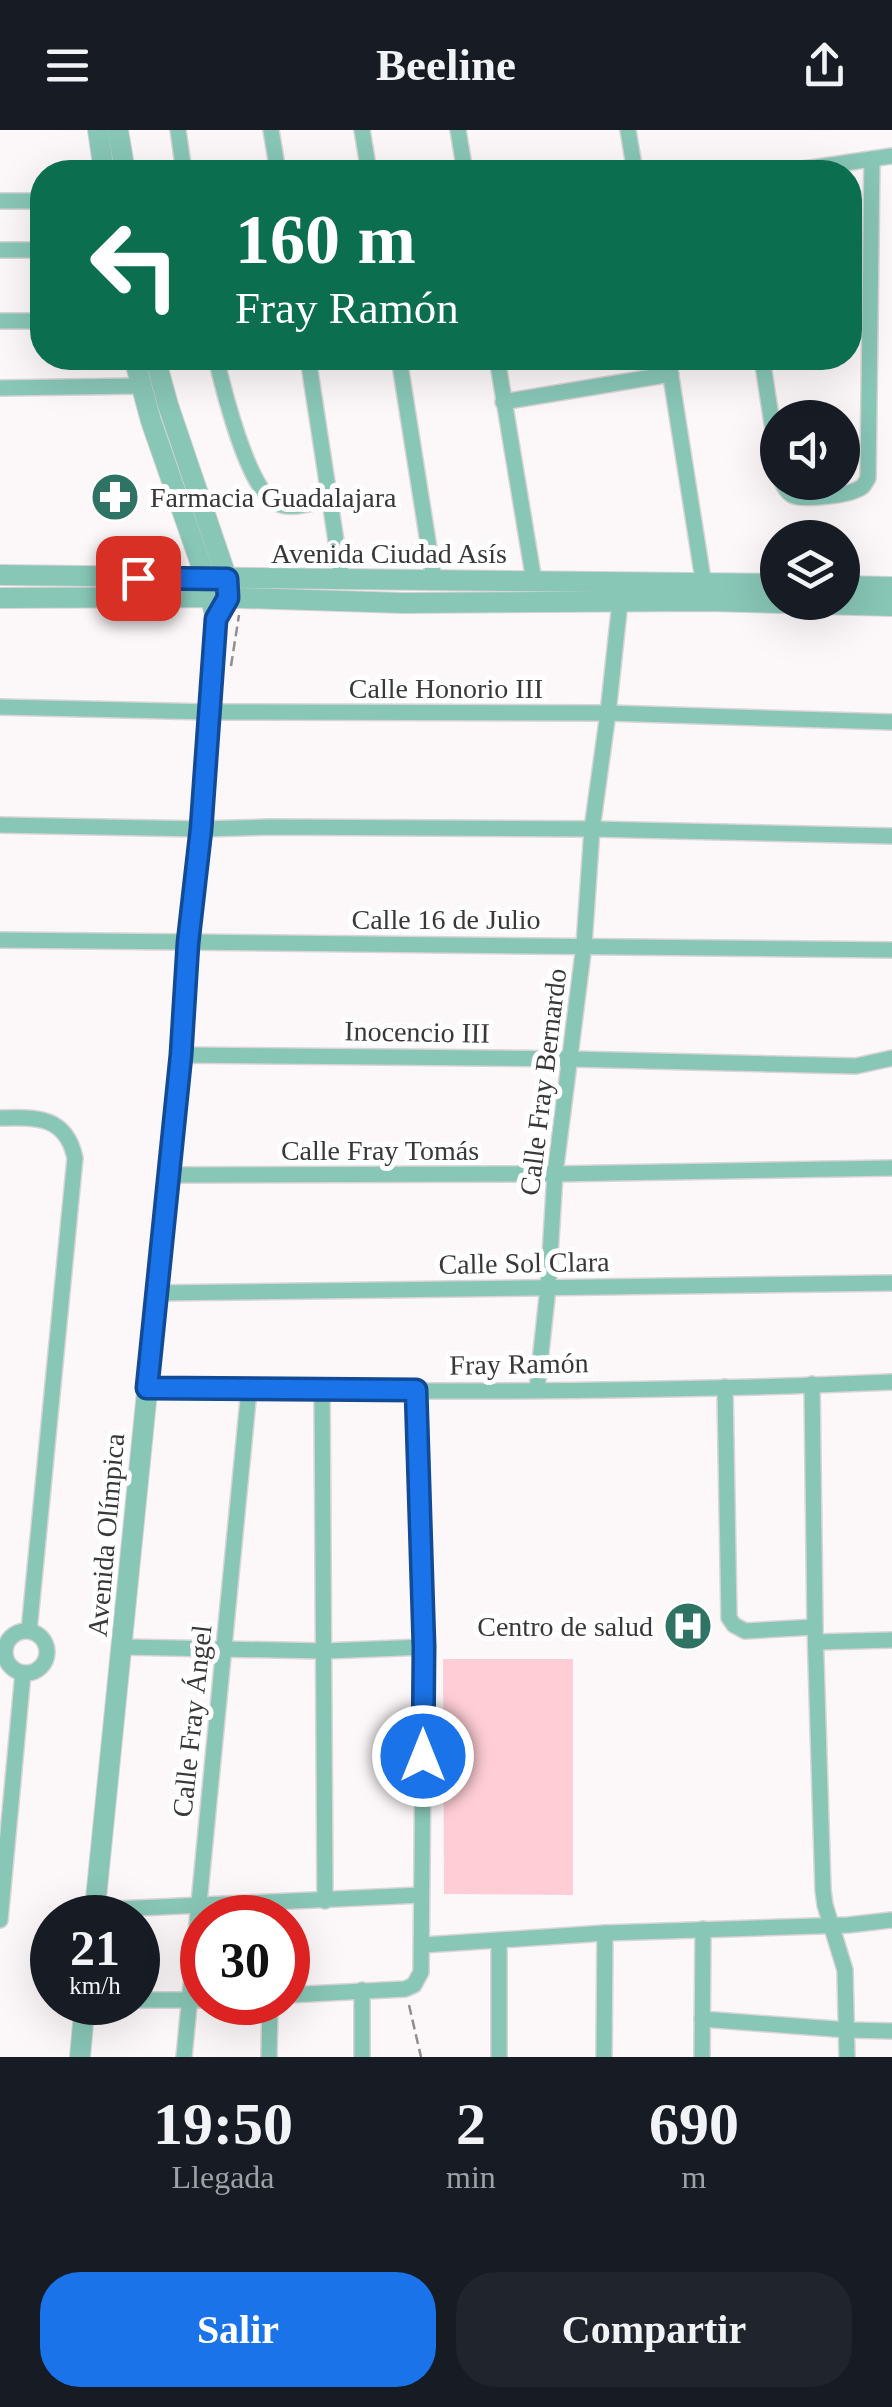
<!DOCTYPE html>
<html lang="es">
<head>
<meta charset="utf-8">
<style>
  body { margin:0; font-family:Georgia,serif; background:#20242c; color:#f1f3f6; height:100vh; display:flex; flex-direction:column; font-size:38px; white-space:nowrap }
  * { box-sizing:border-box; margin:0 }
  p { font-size:32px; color:#9ea1a6 }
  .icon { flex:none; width:55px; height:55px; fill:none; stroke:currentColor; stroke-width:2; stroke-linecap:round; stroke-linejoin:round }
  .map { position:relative; height:1927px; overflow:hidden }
  .side { display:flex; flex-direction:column; background:#171b24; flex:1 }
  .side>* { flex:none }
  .banner { position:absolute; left:30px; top:30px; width:832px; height:210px; border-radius:40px; box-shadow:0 10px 40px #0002; background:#0b6e4f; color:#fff; overflow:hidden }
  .tools { position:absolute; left:760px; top:270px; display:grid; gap:20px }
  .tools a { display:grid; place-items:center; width:100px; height:100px; border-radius:50%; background:#171b24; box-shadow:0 10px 40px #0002; font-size:50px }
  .speed { position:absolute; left:30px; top:1765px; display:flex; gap:20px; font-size:50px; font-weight:700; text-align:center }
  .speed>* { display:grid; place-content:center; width:130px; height:130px; border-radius:50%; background:#171b24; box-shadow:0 10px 40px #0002; line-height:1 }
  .speed small { font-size:25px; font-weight:400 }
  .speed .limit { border:15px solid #d22; background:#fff; color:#111 }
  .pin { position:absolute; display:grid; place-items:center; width:85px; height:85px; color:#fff; margin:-42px; border-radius:20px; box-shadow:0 5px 15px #0006 }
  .me { position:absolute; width:110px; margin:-55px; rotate:0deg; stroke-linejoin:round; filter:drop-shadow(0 0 8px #0008) }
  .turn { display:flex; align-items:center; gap:35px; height:210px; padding:0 40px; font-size:45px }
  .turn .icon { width:130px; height:130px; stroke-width:2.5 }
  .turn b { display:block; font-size:70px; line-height:85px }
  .eta { display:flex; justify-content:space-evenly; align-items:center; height:170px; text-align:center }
  .eta b { font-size:60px; font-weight:600; line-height:70px }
  .button { display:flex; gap:20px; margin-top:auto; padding:20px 40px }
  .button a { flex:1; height:115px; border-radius:40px; background:#1a73e8; color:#fff; font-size:40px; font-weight:600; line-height:115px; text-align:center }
  .button a+a { background:#20242c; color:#f1f3f6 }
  header { display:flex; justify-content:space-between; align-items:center; height:130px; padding:0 40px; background:#171b24; font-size:45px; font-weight:600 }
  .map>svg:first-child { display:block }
  .grass { fill:#fecdd5 }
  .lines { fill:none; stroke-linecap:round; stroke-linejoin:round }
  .minor-casing { stroke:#d9d4d5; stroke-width:18 }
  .tertiary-casing { stroke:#d9d4d5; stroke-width:22 }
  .path { stroke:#928e8f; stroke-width:2.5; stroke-dasharray:10 5; stroke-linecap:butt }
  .minor { stroke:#88c6b6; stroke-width:15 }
  .tertiary { stroke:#88c6b6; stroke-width:20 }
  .route-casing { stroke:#114b97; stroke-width:25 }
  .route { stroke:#1a73e8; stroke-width:18 }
  .labels { text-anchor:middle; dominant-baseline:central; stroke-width:10; stroke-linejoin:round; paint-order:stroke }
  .poi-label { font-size:28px; fill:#393737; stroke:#fff; text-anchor:start }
  .street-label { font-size:28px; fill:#393737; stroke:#fff }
</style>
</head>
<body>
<header><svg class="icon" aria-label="menu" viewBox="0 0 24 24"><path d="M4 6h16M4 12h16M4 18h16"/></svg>Beeline<svg class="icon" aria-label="share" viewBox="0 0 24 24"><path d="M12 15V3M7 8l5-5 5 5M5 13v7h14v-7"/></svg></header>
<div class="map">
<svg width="892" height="1927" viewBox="0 0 892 1927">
  <rect width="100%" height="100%" fill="#fcf7f8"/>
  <!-- grass -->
  <path class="grass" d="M443,1529H573V1765L444,1764Z"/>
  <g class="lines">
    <!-- minor casing -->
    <g class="minor-casing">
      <g id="minor">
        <path d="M178,0L184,42"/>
        <path d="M271,0L278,42"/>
        <path d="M362,0L369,42"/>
        <path d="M458,0L465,42"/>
        <path d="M628,0L635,42"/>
        <path d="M784,42L892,26"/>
        <path d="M0,71H42"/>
        <path d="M0,120H42"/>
        <path d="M0,191H42"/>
        <path d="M216,228C223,258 248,360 276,373C292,381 315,372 331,369"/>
        <path d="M308,228L342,450"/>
        <path d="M399,228L434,450"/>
        <path d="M497,228L534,451"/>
        <path d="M668,228L705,462"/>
        <path d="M762,228L778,333"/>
        <path d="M0,258L140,256"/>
        <path d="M503,272L671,244"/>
        <path d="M782,352C785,358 787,362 792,365C802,371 846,365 856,360C864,357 864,355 868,348L872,29"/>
        <path d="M0,577L210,582L608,583L892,592"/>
        <path d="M0,695L201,699L269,697L592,699L892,706"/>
        <path d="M0,810L892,820"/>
        <path d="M181,925L571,929L856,936L892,928"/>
        <path d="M0,988C37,987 66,986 75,1028L29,1501"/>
        <path d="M167,1045L555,1044L892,1038"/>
        <path d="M157,1163L892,1153"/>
        <path d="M812,1254L815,1497L823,1760L825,1775L845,1840L847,1927"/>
        <path d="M725,1257L729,1488L734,1495L745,1501L815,1497"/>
        <path d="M147,1258C395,1263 644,1263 892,1252"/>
        <path d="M537,1259L548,1158L555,1044L584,815L592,699L608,583L620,472"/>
        <path d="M322,1260L325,1771"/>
        <circle cx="26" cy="1522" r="21"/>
        <path d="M816,1512L892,1510"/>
        <path d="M123,1517L325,1521L424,1517"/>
        <path d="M95,1780L421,1765"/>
        <path d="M0,1790L23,1543"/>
        <path d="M499,1812V1927"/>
        <path d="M423,1815L605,1803L848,1795L892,1790"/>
        <path d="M288,1865L405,1859L414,1855L421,1842L424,1517L416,1260"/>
        <path d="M138,1870H202"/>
        <path d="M702,1889L848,1900L892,1901"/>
        <path d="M184,1927L249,1260"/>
        <path d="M269,1927L270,1872"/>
        <path d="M362,1927V1860"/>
        <path d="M604,1927L605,1803"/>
        <path d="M702,1927L703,1799"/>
      </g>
    </g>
    <!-- tertiary casing -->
    <g class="tertiary-casing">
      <g id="tertiary">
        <path d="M98,0L104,42"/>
        <path d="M118,0L125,42"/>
        <path d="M155,228L168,275L227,449V459"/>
        <path d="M0,445L778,454"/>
        <path d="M842,456L892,457"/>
        <path d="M0,468L210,467L403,473L707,471L892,476"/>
        <path d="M94,1788L181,925L188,813L201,699L216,489L206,449L151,291L134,228"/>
        <path d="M80,1927L85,1872"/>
      </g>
    </g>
    <!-- path -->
    <g class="path">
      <path d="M231,536L239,485"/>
      <path d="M409,1875L421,1927"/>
    </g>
    <!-- minor -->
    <use href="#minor" class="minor"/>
    <!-- tertiary -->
    <use href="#tertiary" class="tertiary"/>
  </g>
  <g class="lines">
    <!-- route casing -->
    <g class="route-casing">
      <path id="route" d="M138,448L227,449L228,468L216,489L201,699L188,813L181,925L147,1258L416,1260L424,1517L423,1626"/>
    </g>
    <!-- route -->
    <use href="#route" class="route"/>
  </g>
  <!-- icons -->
  <defs>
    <g id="pharmacy-disc" transform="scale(2.5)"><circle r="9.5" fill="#2f7364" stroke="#fff"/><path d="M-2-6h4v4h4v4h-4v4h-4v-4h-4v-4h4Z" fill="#fff"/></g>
    <g id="hospital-disc" transform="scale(2.5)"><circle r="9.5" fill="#2f7364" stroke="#fff"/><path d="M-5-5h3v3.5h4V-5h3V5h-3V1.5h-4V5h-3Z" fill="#fff"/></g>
  </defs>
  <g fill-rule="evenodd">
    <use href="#pharmacy-disc" x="115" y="367"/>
    <use href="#hospital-disc" x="688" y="1496"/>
  </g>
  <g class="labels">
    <!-- poi labels -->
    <g class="poi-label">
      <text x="150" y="367">Farmacia Guadalajara</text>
      <text x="653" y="1496" text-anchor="end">Centro de salud</text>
    </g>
    <!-- street labels -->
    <g class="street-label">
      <text x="389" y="423">Avenida Ciudad Asís</text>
      <text x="446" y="558">Calle Honorio III</text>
      <text x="446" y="789">Calle 16 de Julio</text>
      <text transform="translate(417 902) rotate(1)">Inocencio III</text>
      <text transform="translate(543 952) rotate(-83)">Calle Fray Bernardo</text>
      <text x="380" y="1020">Calle Fray Tomás</text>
      <text transform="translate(524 1133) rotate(-1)">Calle Sol Clara</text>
      <text transform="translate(519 1234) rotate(-1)">Fray Ramón</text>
      <text transform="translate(106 1405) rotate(-85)">Avenida Olímpica</text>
      <text transform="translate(192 1591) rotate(-84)">Calle Fray Ángel</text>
    </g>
  </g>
</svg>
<div class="tools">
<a><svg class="icon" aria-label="sound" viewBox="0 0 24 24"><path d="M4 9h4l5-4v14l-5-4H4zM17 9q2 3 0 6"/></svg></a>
<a><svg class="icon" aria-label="layers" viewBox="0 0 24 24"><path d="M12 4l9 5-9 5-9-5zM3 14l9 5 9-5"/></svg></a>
</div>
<div class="speed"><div>21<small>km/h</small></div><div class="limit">30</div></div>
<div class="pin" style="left:138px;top:448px;background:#d93025"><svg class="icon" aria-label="arrive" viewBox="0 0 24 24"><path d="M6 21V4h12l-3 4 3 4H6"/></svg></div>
<svg class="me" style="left:423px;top:1626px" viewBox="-20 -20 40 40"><circle r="17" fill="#1a73e8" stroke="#fff" stroke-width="3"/><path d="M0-11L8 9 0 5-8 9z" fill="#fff"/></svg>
<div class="banner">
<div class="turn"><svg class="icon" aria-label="left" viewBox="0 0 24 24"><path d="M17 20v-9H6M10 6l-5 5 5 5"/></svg><div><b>160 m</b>Fray Ramón</div></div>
</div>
</div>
<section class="side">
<div class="eta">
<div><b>19:50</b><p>Llegada</p></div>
<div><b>2</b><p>min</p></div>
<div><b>690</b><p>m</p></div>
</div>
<div class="button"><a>Salir</a><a>Compartir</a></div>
</section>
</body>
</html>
